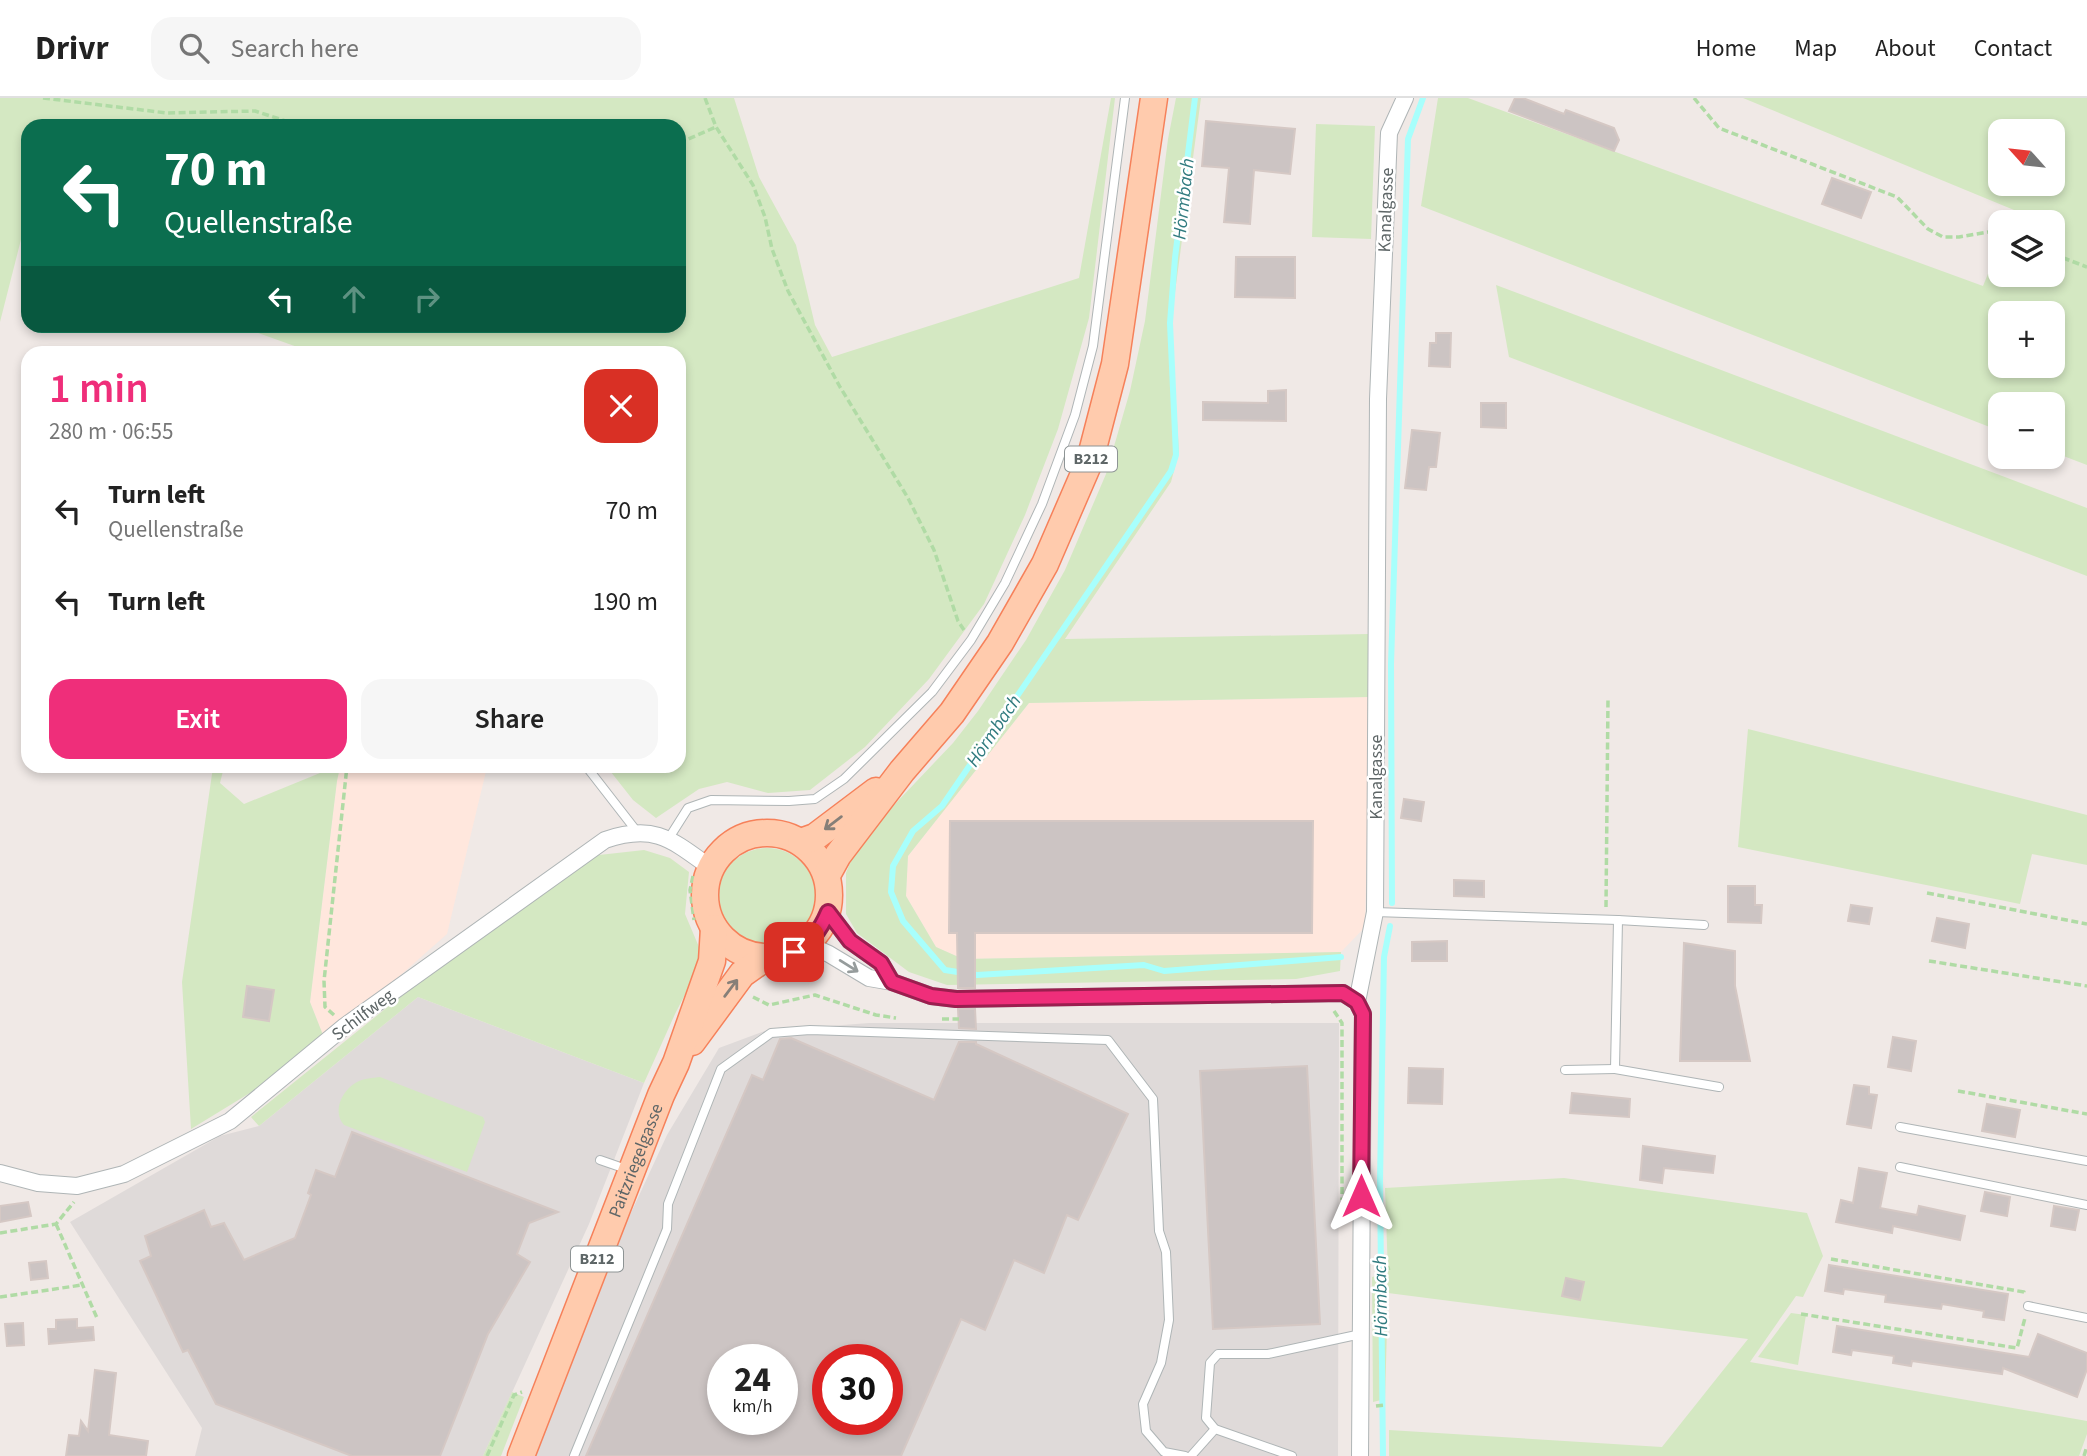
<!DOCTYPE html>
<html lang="en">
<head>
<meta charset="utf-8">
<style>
  body { margin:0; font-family:"Source Sans 3",sans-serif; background:#f6f6f6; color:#222; height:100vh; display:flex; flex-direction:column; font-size:26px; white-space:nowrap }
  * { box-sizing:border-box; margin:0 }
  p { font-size:23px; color:#767676 }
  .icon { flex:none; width:38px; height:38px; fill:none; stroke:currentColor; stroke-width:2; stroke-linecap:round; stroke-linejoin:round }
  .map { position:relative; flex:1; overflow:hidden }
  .sheet { position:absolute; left:21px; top:248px; width:665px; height:427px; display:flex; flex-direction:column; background:#fff; border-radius:21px; box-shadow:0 4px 10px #0003 }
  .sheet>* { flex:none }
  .hud { position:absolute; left:21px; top:21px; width:665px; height:214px; border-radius:21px; box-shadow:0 4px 10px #0003; background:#0b6e4f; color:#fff; overflow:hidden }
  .needle { width:46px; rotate:297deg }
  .buttons { position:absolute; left:1988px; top:21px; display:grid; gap:14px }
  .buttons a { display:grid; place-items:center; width:77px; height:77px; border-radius:14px; background:#fff; box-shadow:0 4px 10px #0003; font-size:35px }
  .speed { position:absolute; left:707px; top:1246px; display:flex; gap:14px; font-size:35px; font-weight:700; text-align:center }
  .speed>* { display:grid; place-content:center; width:91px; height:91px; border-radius:50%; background:#fff; box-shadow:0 4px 10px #0003; line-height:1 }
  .speed small { font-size:18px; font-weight:400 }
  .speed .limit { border:10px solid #d22; background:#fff; color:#111 }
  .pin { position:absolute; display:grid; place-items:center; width:60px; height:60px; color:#fff; margin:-30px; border-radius:14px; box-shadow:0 4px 10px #0006 }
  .me { position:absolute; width:77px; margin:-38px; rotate:0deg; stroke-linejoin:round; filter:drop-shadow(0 0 5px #0008) }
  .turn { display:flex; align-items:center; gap:24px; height:147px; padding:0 28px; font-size:32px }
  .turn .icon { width:91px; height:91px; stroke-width:2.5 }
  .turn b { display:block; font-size:49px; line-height:60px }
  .lanes { display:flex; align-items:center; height:66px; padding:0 28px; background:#0003; justify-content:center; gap:35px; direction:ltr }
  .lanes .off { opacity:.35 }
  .round { display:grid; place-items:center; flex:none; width:74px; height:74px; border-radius:21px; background:#f6f6f6 }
  .summary { display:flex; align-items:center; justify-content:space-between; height:119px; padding:0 28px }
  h1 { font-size:42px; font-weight:600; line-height:52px; color:#ef2e7a }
  .action { display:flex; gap:14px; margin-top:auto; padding:14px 28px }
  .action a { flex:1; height:80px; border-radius:21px; background:#ef2e7a; color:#fff; font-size:28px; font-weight:600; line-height:80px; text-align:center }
  .action a+a { background:#f6f6f6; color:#222 }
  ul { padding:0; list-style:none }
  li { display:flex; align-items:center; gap:21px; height:91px; padding:0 28px }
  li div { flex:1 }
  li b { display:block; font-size:26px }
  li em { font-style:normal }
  header { display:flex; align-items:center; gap:42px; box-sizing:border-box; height:98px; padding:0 35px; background:#fff; border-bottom:2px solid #e0e0e0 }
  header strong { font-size:33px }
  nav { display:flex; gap:38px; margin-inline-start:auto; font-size:24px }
  .search { width:490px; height:63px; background:#f6f6f6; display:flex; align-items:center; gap:18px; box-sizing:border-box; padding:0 24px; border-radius:21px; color:#767676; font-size:26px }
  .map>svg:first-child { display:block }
  .commercial { fill:#ffe7dd }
  .industrial { fill:#dfdad9; fill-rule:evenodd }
  .green { fill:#d4e8c2; fill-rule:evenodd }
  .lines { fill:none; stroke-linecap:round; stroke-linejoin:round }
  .stream { stroke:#a8fffc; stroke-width:6 }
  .building { fill:#ccc4c3; stroke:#d5c8c4; stroke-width:2; fill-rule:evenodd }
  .service-casing { stroke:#afb5b6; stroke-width:10 }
  .minor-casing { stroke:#afb5b6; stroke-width:18 }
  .primary-casing { stroke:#f6815a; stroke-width:29 }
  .path { stroke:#b0dba5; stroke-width:3.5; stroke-dasharray:7 3.5; stroke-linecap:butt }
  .service { stroke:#fff; stroke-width:8 }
  .minor { stroke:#fff; stroke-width:16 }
  .primary { stroke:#ffcbad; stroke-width:26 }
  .oneway { stroke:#867f78 }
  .oneway2 { stroke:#969c9c }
  .route-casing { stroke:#9b1e4f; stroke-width:18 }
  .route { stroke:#ef2e7a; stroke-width:12 }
  .labels { text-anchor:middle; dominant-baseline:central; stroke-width:5; stroke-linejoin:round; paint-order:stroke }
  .shield { fill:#fff; stroke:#8e9495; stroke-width:2 }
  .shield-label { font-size:16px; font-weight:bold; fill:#5e6667 }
  .street-label { font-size:18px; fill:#5e6667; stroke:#fff }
  .water-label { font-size:19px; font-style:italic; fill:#307b7f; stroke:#fff }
</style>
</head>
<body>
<header>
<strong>Drivr</strong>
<div class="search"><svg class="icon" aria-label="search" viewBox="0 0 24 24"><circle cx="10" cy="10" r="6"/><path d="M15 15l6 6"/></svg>Search here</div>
<nav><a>Home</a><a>Map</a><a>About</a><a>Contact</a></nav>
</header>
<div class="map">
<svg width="2087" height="1358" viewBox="0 0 2087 1358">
  <rect width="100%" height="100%" fill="#f0e9e6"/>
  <!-- commercial -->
  <g class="commercial">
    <path d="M1370,599L1365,829L1341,854L963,861L936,849L906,798L908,758L1029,605Z"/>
    <path d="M340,669H487L447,836L394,883L323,937L310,904L337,683Z"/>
  </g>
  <!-- industrial -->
  <g class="industrial">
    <path d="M418,899L644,985L589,1126L483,1358H195L202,1330L70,1124L220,1038L259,1028Z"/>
    <path d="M869,925H1339L1338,1358H535L624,1130L667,1037L719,950L765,933ZM723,1262H782V1321H723ZM828,1262H887V1321H828Z"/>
  </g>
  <!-- green -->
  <g class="green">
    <path d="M0,0H734L759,79L796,147L815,227L832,259L1079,180L1111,0H1115L1089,220L1058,331L1025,417L984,506L929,581L865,649L810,692L768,695L727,684L699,691L656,720L633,702L607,669L679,668V256L314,255L239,228H679V28H247L248,24L200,28H28V114L0,224Z"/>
    <path d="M1176,0H1201L1171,224L1179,354L1171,384L1065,541L1369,536L1370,599L1029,605L908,758L906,798L936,849L963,861L1341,854L1340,873L1296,881L947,887L909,874L857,835L846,816V775L858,745L953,645L978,613L1026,542L1065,472L1106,376L1130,293L1145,223L1168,41Z"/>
    <path d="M1438,0H1468L1983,188L2000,146V177H2053V124H2009L2014,112L1743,0H2087V367L2053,354V306H2000V333L1421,108ZM2000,33H2053V86H2000ZM2000,215H2053V268H2000Z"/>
    <path d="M1316,26L1375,28L1371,141L1312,139Z"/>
    <path d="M1496,187L2087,410V478L1509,259Z"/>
    <path d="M1748,631L2087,717V767L2032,756L2020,806L1738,749Z"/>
    <path d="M213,669H224L220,685L244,706L320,675L322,669H340L337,683L310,904L323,937L276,979L191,1031L182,884Z"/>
    <circle cx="767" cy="799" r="49"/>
    <path d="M644,752L670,760L689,774L685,816L699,849L697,873L675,916L644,985L418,899L259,1028L251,1019L457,853L498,828L549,786L590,758Z"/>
    <path d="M380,979L483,1019L485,1024L467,1074L344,1027C332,1013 342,992 357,984C364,980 373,980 380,979Z"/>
    <path d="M1564,1080L1807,1115L1823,1158L1803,1199L1796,1198L1750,1264L2087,1323V1336L2079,1358H1389V1332L1662,1349L1748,1241L1388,1195L1385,1301L1373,1304L1372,1179L1388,1175L1385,1090Z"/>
    <path d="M1791,1215L1806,1217L1798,1267L1758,1259Z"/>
    <path d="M512,1294L524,1299L501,1358H483Z"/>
  </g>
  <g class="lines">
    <!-- stream -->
    <g class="stream">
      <path d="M1195,0L1175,160L1170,225L1176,357L1171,373L942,708L913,733L893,768L891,794L903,823L945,872L977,877L1144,867L1164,873L1341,859"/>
      <path d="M1392,805L1391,566L1408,41L1423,0"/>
      <path d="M1383,1358L1380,1083L1384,859L1390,828"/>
    </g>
  </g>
  <!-- building -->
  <g class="building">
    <path d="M1515,0H1523L1564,16L1566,12L1614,30L1619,42L1614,53L1509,13Z"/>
    <path d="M1206,23L1295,31L1290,76L1254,72L1250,126L1224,124L1229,70L1202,68Z"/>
    <path d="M1832,80L1871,94L1861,120L1822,106Z"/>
    <path d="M1236,159H1295V200L1235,199Z"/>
    <path d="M1436,235H1451L1450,269L1429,268L1430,245H1436Z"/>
    <path d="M1286,292V323L1203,322V304L1268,305V293Z"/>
    <path d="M1481,305H1506V330L1481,329Z"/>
    <path d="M1412,332L1440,335L1436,369H1429L1426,392L1405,390Z"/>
    <path d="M1404,701L1424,704L1421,723L1401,720Z"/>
    <path d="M950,723H1313L1312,835H975V890H958L957,835H949Z"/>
    <path d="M1454,782L1484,783V799L1454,798Z"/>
    <path d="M1728,788H1755V807H1762L1761,825L1728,824Z"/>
    <path d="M1851,807L1872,810L1869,826L1848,823Z"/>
    <path d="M1937,820L1969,826L1965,850L1932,843Z"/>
    <path d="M1447,843V863H1412V844Z"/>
    <path d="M1684,845L1735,853V888L1750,963H1680Z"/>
    <path d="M247,888L274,892L269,923L243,919Z"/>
    <path d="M958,911H975L976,931L959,930Z"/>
    <path d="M1893,939L1916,943L1911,973L1888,969Z"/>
    <path d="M791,940L934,1002L959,944H976V946L1128,1016L1078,1122L1067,1117L1044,1175L1014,1162L985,1232L961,1221L901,1358H586L752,977L763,982L780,941ZM723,1262H782V1321H723ZM828,1262H887V1321H828Z"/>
    <path d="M1307,968L1320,1226L1213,1231L1200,973Z"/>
    <path d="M1409,970L1443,971L1442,1006L1408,1005Z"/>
    <path d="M1854,987L1869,989V996L1877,997L1871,1030L1847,1026Z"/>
    <path d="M1572,995L1630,1001L1629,1019L1570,1015Z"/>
    <path d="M1987,1006L2020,1012L2015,1039L1982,1033Z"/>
    <path d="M352,1034L558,1114L529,1125L517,1156L530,1164L488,1236L440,1358H352L216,1306L188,1252L183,1254L140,1163L151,1158L145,1138L204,1112L211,1129L224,1125L244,1162L295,1140L311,1097L308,1095L316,1072L335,1079Z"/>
    <path d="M1643,1048L1715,1058L1713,1075L1664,1070L1662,1085L1640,1082Z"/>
    <path d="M1859,1070L1887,1075L1880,1110L1917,1117L1919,1108L1965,1118L1960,1142L1893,1128L1892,1135L1836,1124L1841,1102L1853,1105Z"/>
    <path d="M1985,1094L2010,1099L2007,1118L1981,1113Z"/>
    <path d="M28,1104L31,1118L0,1124V1108Z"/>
    <path d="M2054,1108L2079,1112L2075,1132L2051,1128Z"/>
    <path d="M46,1163L48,1180L31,1182L29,1165Z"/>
    <path d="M1829,1167L2008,1196L2004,1222L1983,1219L1984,1213L1942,1206L1941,1211L1885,1204L1886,1197L1844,1191L1843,1196L1825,1193Z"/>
    <path d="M1566,1180L1584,1184L1580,1202L1562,1198Z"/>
    <path d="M77,1221V1230L93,1229L94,1242L49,1246L48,1231H56V1222Z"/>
    <path d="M23,1225L24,1247L7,1248L5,1226Z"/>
    <path d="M1837,1228L2029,1259L2038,1236L2087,1255V1271L2077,1299L2003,1270L2002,1276L1912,1263L1911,1268L1893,1265L1894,1258L1852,1252L1851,1257L1833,1254Z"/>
    <path d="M95,1272L116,1275L109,1337L148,1343L146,1358H66L69,1337L79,1338L81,1323L88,1333Z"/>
  </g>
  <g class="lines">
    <!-- service casing -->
    <g class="service-casing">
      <g id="service">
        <path d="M586,668L638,735"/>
        <path d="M669,740L688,710L711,702L789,703L815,701L844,681L932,594L971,542L1005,485L1042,406L1075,317L1093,248L1125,0"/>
        <path d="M1375,814L1618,822L1704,827"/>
        <path d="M1618,822L1615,971L1719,989"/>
        <path d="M1565,972L1615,971"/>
        <path d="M1900,1029L2087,1063"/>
        <path d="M600,1062L629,1072"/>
        <path d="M1900,1069L2087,1107"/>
        <path d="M2028,1208L2087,1220"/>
        <path d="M574,1358L667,1131L668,1106L721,971L771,935L810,932L1108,942L1153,1001L1159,1133L1166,1154L1169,1222L1161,1265L1143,1306L1146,1333L1164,1354L1185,1358"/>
        <path d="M1191,1358L1215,1331"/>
        <path d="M1292,1358L1215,1331L1206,1320L1210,1265L1218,1256H1268L1361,1236"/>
      </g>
    </g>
    <!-- minor casing -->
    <g class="minor-casing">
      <g id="minor">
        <path d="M828,814L850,843L881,865L892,884"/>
        <path d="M807,846L829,856L869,880L892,884L931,898L956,901L1343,895L1357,904"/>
        <path d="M0,1075L38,1085L77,1088L124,1076L230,1023L345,928L605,742C655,725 672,742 711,770"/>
        <path d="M1360,1358L1363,916L1357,904L1375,814L1378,301L1389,35L1405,0"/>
      </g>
    </g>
    <!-- primary casing -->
    <g class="primary-casing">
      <g id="primary">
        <circle cx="767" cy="797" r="62"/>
        <path d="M801,744L815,739L876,693"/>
        <path d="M827,777L838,757L902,673L952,615L1000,545L1045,466L1090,362L1115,266L1154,0"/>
        <path d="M692,944L742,876L765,860"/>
        <path id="s1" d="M521,1358L661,997L676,965L712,863L714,830"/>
      </g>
    </g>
    <!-- path -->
    <g class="path">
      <path d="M43,0L167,15L255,13L301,28"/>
      <path d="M705,0L716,29L753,87L765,119L772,151L788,193L840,289L908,400L934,452L958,523L964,532"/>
      <path d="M1694,0L1719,30L1897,99L1928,131L1943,139H1959L1994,133L2000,136"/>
      <path d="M679,45L716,29"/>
      <path d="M2053,156L2087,169"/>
      <path d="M693,778L690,792L694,822"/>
      <path d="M1927,795L2087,826"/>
      <path d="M1606,809L1608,601"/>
      <path d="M1929,863L2087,888"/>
      <path d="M753,899L769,907L815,897L876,917L896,920"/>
      <path d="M1334,913L1342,925V1102"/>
      <path d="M334,917L325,909L324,883L347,668"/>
      <path d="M942,921H959"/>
      <path d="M1958,993L2087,1016"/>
      <path d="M56,1126L97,1220"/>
      <path d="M0,1135L56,1126L74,1104"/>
      <path d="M1831,1161L2024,1194V1196"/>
      <path d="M1377,1173L1390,1170"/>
      <path d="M0,1199L82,1187"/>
      <path d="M1801,1216L2017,1250L2025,1220"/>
      <path d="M1376,1308L1386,1307"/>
      <path d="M487,1358L514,1297L522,1294"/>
      <path d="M2084,1358L2087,1348"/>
    </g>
    <!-- service -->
    <use href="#service" class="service"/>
    <!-- minor -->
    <use href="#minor" class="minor"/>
    <!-- primary -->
    <use href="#primary" class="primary"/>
  </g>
  <!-- one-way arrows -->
  <defs><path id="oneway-shaft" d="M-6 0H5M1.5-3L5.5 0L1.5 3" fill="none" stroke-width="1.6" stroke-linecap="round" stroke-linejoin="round" transform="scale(1.75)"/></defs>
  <g class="oneway">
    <use href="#oneway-shaft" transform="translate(833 725) rotate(143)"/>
    <use href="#oneway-shaft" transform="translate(731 890) rotate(-53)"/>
  </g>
  <use class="oneway2" href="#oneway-shaft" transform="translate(849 868) rotate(32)"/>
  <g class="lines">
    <!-- route casing -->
    <g class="route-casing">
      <path id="route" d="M794,854C811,844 820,833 828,814L850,843L881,865L892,884L931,898L956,901L1343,895L1357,904L1363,916L1361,1098"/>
    </g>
    <!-- route -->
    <use href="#route" class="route"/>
  </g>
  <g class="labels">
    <!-- shield labels -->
    <g class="shield">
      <rect x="1065" y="348.5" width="52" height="25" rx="5"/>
      <rect x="571" y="1148.5" width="52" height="25" rx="5"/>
    </g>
    <g class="shield-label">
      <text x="1091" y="361">B212</text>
      <text x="597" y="1161">B212</text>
    </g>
    <!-- street labels -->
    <g class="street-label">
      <text transform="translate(1386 112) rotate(-88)">Kanalgasse</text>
      <text transform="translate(1376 679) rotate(-90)">Kanalgasse</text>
      <text transform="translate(363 917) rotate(-37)">Schilfweg</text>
      <text stroke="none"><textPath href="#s1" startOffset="317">Paitzriegelgasse</textPath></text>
    </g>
    <!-- water labels -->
    <g class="water-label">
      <text transform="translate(1184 101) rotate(-84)">Hörmbach</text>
      <text transform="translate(994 633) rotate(-56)">Hörmbach</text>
      <text transform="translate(1381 1198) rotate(-91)">Hörmbach</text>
    </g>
  </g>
</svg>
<div class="buttons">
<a><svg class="needle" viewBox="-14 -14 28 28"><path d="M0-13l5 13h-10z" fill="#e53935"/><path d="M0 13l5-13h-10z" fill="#767676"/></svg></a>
<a><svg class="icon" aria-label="layers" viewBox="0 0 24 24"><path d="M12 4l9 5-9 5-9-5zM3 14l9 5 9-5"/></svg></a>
<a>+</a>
<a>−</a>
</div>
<div class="speed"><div>24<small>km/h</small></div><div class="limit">30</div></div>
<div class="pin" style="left:794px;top:854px;background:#d93025"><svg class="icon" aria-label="arrive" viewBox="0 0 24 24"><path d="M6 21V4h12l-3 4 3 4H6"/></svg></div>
<svg class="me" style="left:1361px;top:1098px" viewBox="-20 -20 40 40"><path d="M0-17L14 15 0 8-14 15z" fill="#ef2e7a" stroke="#fff" stroke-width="4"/></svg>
<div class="hud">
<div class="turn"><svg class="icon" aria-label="left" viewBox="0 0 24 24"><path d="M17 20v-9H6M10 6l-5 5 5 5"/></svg><div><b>70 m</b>Quellenstraße</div></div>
<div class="lanes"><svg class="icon" aria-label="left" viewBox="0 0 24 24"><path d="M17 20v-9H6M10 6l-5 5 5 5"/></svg><svg class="icon off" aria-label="ahead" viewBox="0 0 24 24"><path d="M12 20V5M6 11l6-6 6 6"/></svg><svg class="icon off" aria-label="right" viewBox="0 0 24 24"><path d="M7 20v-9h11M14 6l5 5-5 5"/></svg></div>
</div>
<section class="sheet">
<div class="summary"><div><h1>1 min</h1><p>280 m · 06:55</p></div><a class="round" style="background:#d93025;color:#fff"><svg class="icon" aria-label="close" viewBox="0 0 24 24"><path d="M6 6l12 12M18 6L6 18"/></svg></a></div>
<ul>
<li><svg class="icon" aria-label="left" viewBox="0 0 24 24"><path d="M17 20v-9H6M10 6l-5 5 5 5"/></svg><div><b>Turn left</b><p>Quellenstraße</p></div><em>70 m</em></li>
<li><svg class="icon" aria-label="left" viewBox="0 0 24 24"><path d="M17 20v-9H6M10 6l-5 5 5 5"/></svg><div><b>Turn left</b></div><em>190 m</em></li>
</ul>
<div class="action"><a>Exit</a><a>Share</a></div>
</section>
</div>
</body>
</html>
